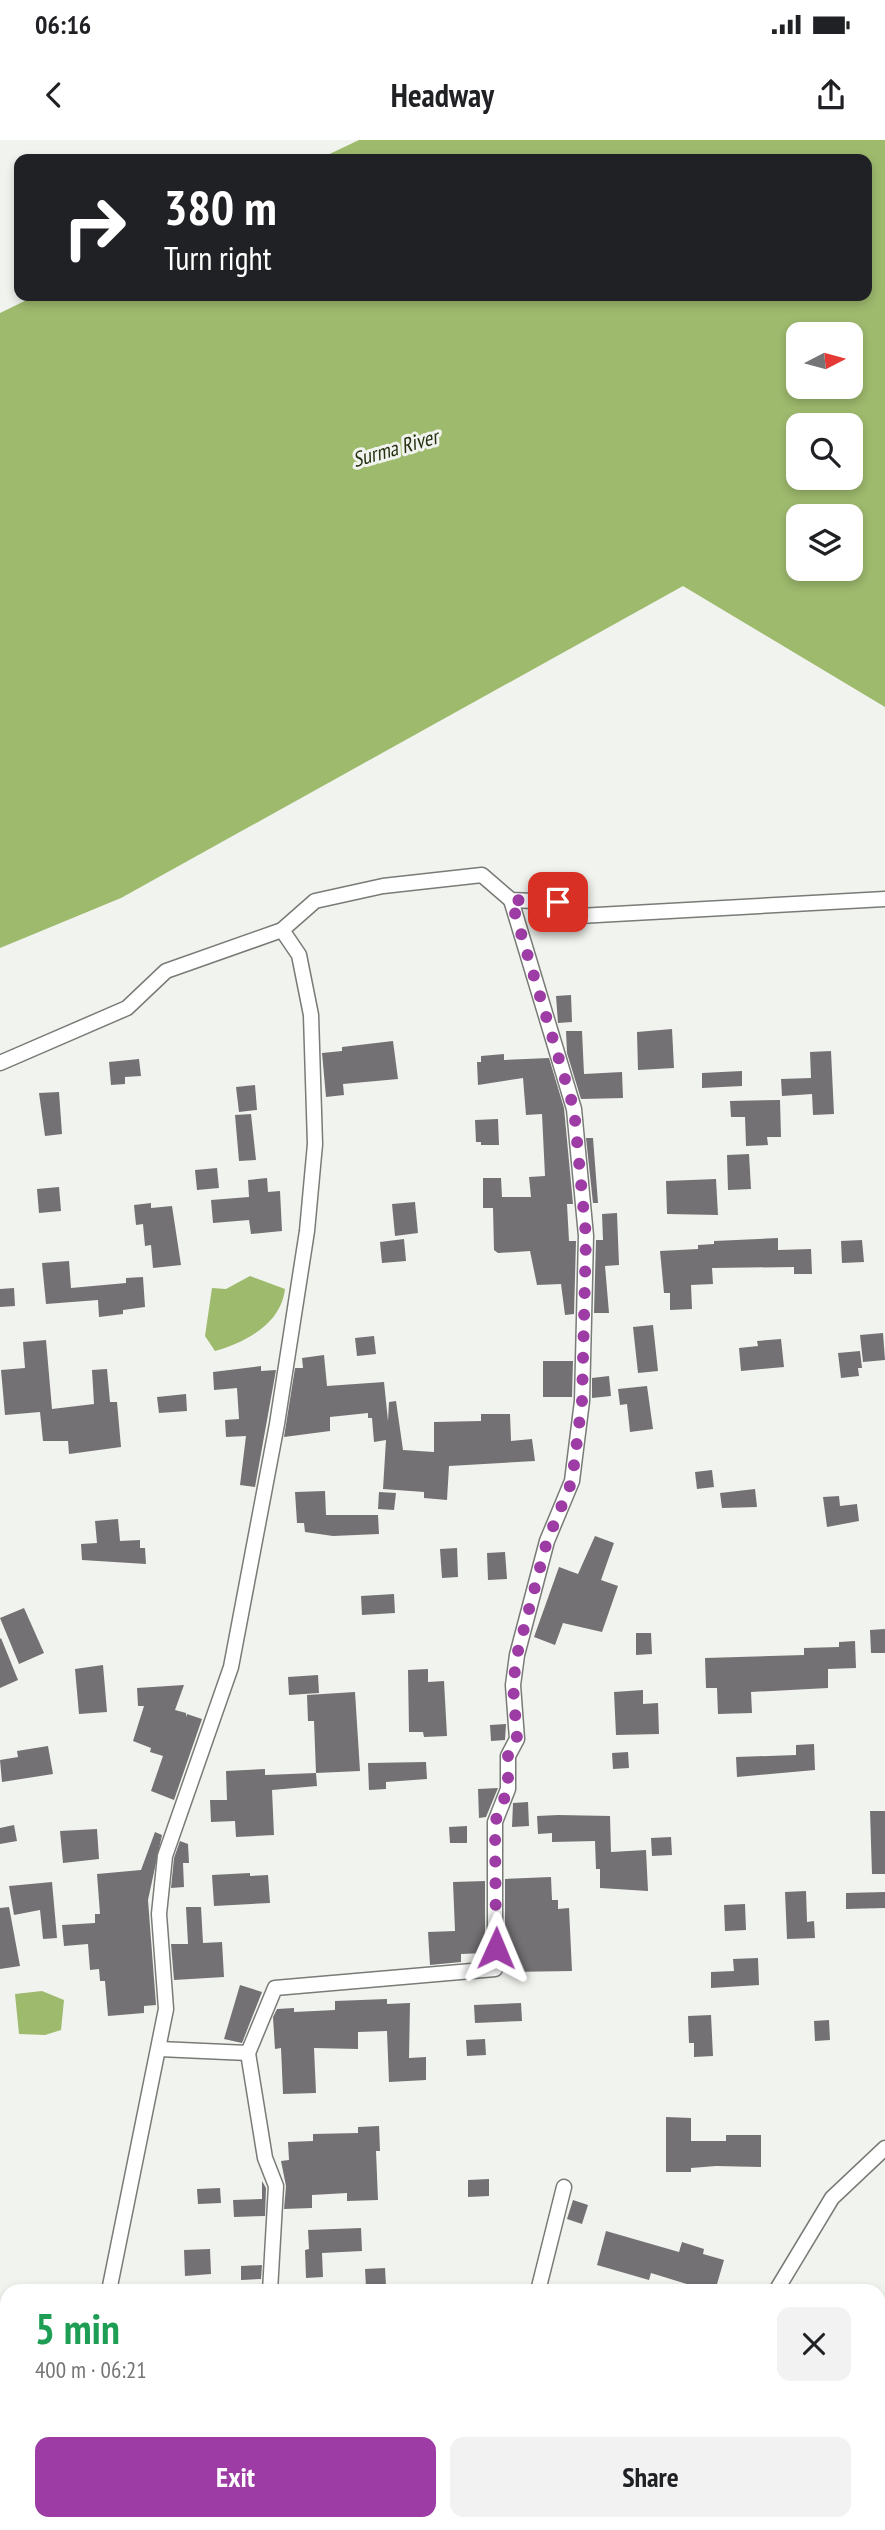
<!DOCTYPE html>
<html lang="en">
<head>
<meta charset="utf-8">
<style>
  body { margin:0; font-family:"PT Sans Narrow",sans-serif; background:#f2f2f2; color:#202124; height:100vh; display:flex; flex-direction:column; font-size:26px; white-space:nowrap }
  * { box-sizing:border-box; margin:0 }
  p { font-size:23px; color:#757577 }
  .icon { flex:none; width:38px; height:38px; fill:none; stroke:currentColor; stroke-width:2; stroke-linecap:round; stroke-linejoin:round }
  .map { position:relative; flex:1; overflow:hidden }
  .sheet { position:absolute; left:0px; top:2144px; width:886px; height:247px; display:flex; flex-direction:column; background:#fff; border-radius:21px 21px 0 0; box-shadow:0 4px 10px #0003 }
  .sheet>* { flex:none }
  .hud { position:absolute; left:14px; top:14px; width:858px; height:147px; border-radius:14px; box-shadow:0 4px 10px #0003; background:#202124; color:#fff; overflow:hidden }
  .needle { width:46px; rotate:84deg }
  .tools { position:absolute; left:786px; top:182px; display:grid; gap:14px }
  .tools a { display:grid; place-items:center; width:77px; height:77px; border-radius:14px; background:#fff; box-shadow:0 4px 10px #0003; font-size:35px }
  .pin { position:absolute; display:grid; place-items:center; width:60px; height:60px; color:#fff; margin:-30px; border-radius:14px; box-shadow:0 4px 10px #0006 }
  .me { position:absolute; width:77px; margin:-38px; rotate:1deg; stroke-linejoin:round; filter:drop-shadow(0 0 5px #0008) }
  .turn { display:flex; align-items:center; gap:24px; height:147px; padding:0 35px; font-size:32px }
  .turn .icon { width:91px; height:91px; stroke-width:2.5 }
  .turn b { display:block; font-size:49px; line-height:60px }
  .round { display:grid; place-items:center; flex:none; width:74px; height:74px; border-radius:14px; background:#f2f2f2 }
  .summary { display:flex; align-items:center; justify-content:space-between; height:119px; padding:0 35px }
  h1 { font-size:42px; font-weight:600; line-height:52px; color:#1e9e55 }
  .action { display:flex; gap:14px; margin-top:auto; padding:14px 35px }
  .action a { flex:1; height:80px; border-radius:14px; background:#9c3ca4; color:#fff; font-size:28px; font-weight:600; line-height:80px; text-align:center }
  .action a+a { background:#f2f2f2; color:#202124 }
  .status { display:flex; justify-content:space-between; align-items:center; height:49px; padding:0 35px; background:#fff; direction:ltr }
  .status svg { height:19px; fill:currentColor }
  header { display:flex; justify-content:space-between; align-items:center; height:91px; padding:0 35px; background:#fff; font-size:32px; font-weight:600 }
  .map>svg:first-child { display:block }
  .water { fill:#9eba6d; fill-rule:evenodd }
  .building { fill:#747174 }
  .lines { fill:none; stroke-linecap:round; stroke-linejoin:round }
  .street-casing { stroke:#797b77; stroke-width:17 }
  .street { stroke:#fff; stroke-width:14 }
  .route { stroke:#9c3ca4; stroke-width:12; stroke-dasharray:0 21.6 }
  .labels { text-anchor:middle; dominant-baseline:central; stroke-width:6; stroke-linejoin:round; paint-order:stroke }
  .water-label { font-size:21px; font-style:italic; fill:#263211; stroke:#f1f3ee }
</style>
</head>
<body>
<div class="status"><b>06:16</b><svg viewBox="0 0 49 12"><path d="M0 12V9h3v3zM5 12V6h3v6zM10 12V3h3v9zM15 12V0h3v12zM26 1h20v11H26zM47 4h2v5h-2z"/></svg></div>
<header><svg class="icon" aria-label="back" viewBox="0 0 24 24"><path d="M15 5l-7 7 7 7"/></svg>Headway<svg class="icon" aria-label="share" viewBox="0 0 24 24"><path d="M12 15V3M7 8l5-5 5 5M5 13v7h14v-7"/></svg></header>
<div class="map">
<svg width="885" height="2390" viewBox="0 0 885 2390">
  <rect width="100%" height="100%" fill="#f1f3ee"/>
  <!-- water -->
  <g class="water">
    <path d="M359,0H885V567L683,446L121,758L0,808V173L35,156H866V19H319ZM798,194H850V247H798ZM798,285H850V338H798ZM798,376H850V429H798Z"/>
    <path d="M250,1136L285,1149C281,1184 246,1202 215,1211L205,1196L212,1148L226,1149Z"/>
    <path d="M42,1851L64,1860L61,1890L45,1895L19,1894L15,1854Z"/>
  </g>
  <!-- building -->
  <g class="building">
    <path d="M571,855L572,882L558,883L556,856Z"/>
    <path d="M672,889L674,928L638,930L637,892Z"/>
    <path d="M566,891H582L584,934L622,932L623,958L581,959L567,913Z"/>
    <path d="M393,901L398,939L343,944L344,955L326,957L322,913L342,911V907Z"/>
    <path d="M831,911L834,974L813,975L812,954L782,956L781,939L811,938L810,912Z"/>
    <path d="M504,914V920L549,918L564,968L573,1064H567L569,1101H576L574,1174L565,1175L561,1144L537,1145L530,1111L498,1113L494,1110L493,1068H483V1038H501L502,1057H531L529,1037L545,1036L542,974L526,975L523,938L478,945L477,922H481V916Z"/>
    <path d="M139,919L141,936L125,937V944L111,945L109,922Z"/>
    <path d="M742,931V946L702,948V933Z"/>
    <path d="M255,945L257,970L239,972L236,947Z"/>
    <path d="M59,952L62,994L45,996L39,953Z"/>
    <path d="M780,960L781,997H767L768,1005L746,1006L745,977H731L730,961Z"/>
    <path d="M251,974L256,1020L239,1021L235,975Z"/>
    <path d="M498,979L499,1005H481V1002H476L475,980Z"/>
    <path d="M586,998H593L598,1063H593Z"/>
    <path d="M749,1014L751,1049L728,1050L727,1015Z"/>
    <path d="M217,1028L219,1048L197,1050L195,1030Z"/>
    <path d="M267,1038L268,1052L280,1051L282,1091L251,1094L249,1080L213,1083L211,1060L249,1057L248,1040Z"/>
    <path d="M716,1039L718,1075L667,1074L666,1041Z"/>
    <path d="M59,1047L61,1071L39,1073L37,1049Z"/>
    <path d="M415,1062L418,1093L395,1096L392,1064Z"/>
    <path d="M151,1063V1068L172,1066L181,1125L153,1128L151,1105L145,1106L143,1084L136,1085L134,1065Z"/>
    <path d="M617,1073L619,1125L605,1126L609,1173H594L596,1100H603L602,1074Z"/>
    <path d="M778,1098V1110L811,1109L812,1134H794V1127L712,1128L713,1144L691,1145L692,1169L670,1170V1153H664L660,1111L698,1109V1105L714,1104V1101Z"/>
    <path d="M404,1099L406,1121L382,1123L380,1102Z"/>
    <path d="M862,1100L864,1122L842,1123L841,1101Z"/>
    <path d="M69,1121L71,1148L126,1143V1138L143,1137L145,1167L123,1170V1174L99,1177L98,1160L46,1164L42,1123Z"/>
    <path d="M14,1148L15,1166L0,1167V1149Z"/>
    <path d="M653,1185L658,1231L638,1233L633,1187Z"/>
    <path d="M883,1193L885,1220L863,1222L860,1195Z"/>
    <path d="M374,1196L376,1214L357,1216L355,1198Z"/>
    <path d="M781,1199L784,1227L741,1231L739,1208L758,1206L757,1201Z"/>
    <path d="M46,1200L52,1269L94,1264L92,1230L107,1229L110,1262H117L121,1307L69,1314L68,1301H43L40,1272L5,1275L1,1230L25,1228L23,1202Z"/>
    <path d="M860,1211L862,1228H858L859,1236L841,1238L838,1213Z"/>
    <path d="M324,1215L327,1246L384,1242L388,1281L389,1262L396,1261L403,1310L434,1312V1282L481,1281V1274H510L511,1301L532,1299L535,1321L449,1326L447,1360L424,1358V1352L383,1349L386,1300L374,1302L372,1278H368V1273L330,1277V1291L284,1297L295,1228H303L302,1218Z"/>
    <path d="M543,1221H573L572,1257H543Z"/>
    <path d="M261,1226V1231L276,1230L255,1347L240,1345L246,1296L226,1297L225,1280L239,1279L237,1248L214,1250L213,1232Z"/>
    <path d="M609,1236L611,1256L592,1258V1238Z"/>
    <path d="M647,1246L653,1289L630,1292L627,1264L620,1265L618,1249Z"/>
    <path d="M186,1254L187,1271L159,1273L157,1257Z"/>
    <path d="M712,1330L714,1347L697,1349L695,1332Z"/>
    <path d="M755,1349L757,1367L722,1368L720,1353Z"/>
    <path d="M325,1351L326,1375H378L379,1394L333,1396L305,1392L304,1383H297L295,1352Z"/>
    <path d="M379,1352L396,1353L394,1370L378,1369Z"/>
    <path d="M839,1356L840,1366L857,1364L859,1381L827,1387L823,1357Z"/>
    <path d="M118,1379L120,1401L140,1400V1408H145L146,1424L82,1420L81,1404L97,1403L95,1381Z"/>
    <path d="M595,1396L614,1403L601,1440L618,1446L602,1492L563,1483L555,1505L534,1497L559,1427L578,1434Z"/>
    <path d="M457,1408L458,1437L442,1438L440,1409Z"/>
    <path d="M505,1412L507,1439L488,1440L487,1413Z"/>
    <path d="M394,1454L395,1473L362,1475L361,1456Z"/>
    <path d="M24,1468L44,1513L19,1524L0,1478Z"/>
    <path d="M885,1489V1513H871L870,1490Z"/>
    <path d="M636,1493H651L652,1514L636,1515Z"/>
    <path d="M1,1498L18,1540L0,1548V1499Z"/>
    <path d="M855,1501L856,1528L828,1529V1548L751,1552L752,1573L718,1574L717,1548H706L705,1518L804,1515V1508L839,1507V1502Z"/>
    <path d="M103,1525L107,1572L79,1574L75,1529Z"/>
    <path d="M428,1529V1542L444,1541L447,1596L424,1597L423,1592H409L408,1530Z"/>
    <path d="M318,1535L319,1553L289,1555L288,1537Z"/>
    <path d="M184,1545L175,1570L186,1573V1577L187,1574L202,1579L174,1660L151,1651L163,1616L150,1612L151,1608L133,1601L144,1566H138L137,1548Z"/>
    <path d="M643,1550V1564L658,1563L659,1594L616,1595L614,1552Z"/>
    <path d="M355,1552L360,1631L316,1633L314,1581H308L307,1555Z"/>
    <path d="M506,1584L505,1600L491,1601L490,1585Z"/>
    <path d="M814,1604L815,1630L737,1637L736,1617L796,1615V1605Z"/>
    <path d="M48,1606L53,1634L2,1642L0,1620L18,1617L17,1611Z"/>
    <path d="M628,1612L629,1628L613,1629L612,1613Z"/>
    <path d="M426,1622L427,1639L386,1642V1649L369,1650L368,1623Z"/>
    <path d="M265,1629V1635L316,1633L317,1646L272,1650L274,1695L236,1697L235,1681L211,1682L210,1660H227L226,1631Z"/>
    <path d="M498,1648L486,1677L479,1678L478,1649Z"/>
    <path d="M528,1662L529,1686L512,1687L513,1663Z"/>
    <path d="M870,1671H885V1734H872Z"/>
    <path d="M558,1675L610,1676L611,1712L646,1710L648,1751L600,1748V1729H596L595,1701L552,1702V1693L538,1694L537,1676Z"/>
    <path d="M14,1685L17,1701L0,1704V1688Z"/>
    <path d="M467,1686V1703H450L449,1687Z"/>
    <path d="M97,1689L99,1719L63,1723L60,1691Z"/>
    <path d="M155,1692L162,1695L148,1760L156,1865L144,1866V1873L108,1876L105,1841H100L99,1829L90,1830L88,1804L64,1806L62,1785L95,1783V1774H100L97,1734L141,1730Z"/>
    <path d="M671,1697L672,1715L652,1716L651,1698Z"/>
    <path d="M180,1701L188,1704L189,1723H183L184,1747L171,1748L174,1718Z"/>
    <path d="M250,1733V1736L268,1735L270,1763L214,1766L212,1735Z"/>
    <path d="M551,1737L552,1760H558V1769L569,1768L572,1831L510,1832L509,1812H505V1739Z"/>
    <path d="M485,1741V1813L461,1814V1822L430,1825L428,1792L455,1791L453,1742Z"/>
    <path d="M52,1742L57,1798L43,1799L40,1770L14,1775L9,1746Z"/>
    <path d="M806,1751L807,1782L814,1781L815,1798L787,1799L785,1752Z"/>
    <path d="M885,1752V1768L846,1769V1753Z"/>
    <path d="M745,1764L746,1790L725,1791L724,1765Z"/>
    <path d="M9,1767L20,1826L0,1829V1768Z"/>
    <path d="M186,1767H201L203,1803L222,1802L224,1837L174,1840L171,1804H188Z"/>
    <path d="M758,1818L759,1845L711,1848V1832L734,1831L733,1819Z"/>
    <path d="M240,1845L262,1852L242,1903L224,1899Z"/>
    <path d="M387,1859V1864L410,1863L409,1918L426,1917V1940L389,1942L387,1891L358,1892V1909L314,1908L316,1953L283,1954L281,1908L275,1909L273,1877L277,1869L294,1868V1872L335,1870V1861Z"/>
    <path d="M521,1863L522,1881L475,1883L474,1865Z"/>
    <path d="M711,1875L713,1916L694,1917V1903H689L688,1876Z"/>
    <path d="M829,1880L830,1900L815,1901L814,1881Z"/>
    <path d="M485,1899L486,1915L467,1916L466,1900Z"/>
    <path d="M666,1977L691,1978V2001H726V1995H761V2027L716,2026L691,2028V2032H666Z"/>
    <path d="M379,1986L380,2011H376L378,2060L347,2061V2053L312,2055V2068L284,2069L286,2046L281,2021L289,2020L288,2002L313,2001V1994L358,1993V1987Z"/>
    <path d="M489,2039V2056L468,2057V2040Z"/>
    <path d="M262,2041L266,2048L265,2076L234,2077L233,2060L262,2059Z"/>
    <path d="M220,2048L221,2063L198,2064L197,2049Z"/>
    <path d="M573,2060L588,2065L582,2084L567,2079Z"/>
    <path d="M361,2088L362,2111L322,2113L323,2137L306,2138L305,2110L309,2109L308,2090Z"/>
    <path d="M606,2091L679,2112L682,2102L704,2109L703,2114L724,2120L715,2151H688L690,2145L651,2133L649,2140L597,2125Z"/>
    <path d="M210,2109L211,2134L185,2136L184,2110Z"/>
    <path d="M262,2125L261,2139L241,2140V2126Z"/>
    <path d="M385,2128L386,2146L366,2147L365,2129Z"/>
  </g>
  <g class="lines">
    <!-- street casing -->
    <g class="street-casing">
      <g id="street">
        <path d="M0,923L127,868L166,831L282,790L315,761L383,746L482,735L511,760L557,762L579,776L885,759"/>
        <path d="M159,1909L248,1913L275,1848L495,1829V1682L508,1649V1616L517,1599L513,1545L517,1515L547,1401L572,1341L582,1261L586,1096L574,969L511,760"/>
        <path d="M248,1913L265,2018L276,2046L270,2151"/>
        <path d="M109,2151L166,1869L159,1774L165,1716L231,1527L277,1284L307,1091L315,1004L311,875L299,815L282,790"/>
        <path d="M538,2151L564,2047"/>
        <path d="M776,2151L832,2058L885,2008"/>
        <path d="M878,2263L885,2265"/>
        <path d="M86,2384L91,2390"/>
        <path d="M191,2390L195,2384"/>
        <path d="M447,2390L450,2384"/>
      </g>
    </g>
    <!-- street -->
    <use href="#street" class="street"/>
  </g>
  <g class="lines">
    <!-- route -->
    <path class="route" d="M496,1808L495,1682L508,1649V1616L517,1599L513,1545L517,1515L547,1401L572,1341L582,1261L586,1096L574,969L511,760L558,762"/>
  </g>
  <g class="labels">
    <!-- water labels -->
    <g class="water-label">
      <text transform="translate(395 308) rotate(-16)">Surma River</text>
    </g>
  </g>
</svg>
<div class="tools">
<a><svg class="needle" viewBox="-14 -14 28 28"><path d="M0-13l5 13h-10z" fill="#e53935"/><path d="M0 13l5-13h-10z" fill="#757577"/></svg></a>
<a><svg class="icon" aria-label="search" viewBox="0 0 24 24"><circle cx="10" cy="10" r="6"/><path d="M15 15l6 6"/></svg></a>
<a><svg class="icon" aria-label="layers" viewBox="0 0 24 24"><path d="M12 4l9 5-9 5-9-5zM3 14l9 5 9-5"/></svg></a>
</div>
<div class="pin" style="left:558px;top:762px;background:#d93025"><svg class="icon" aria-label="arrive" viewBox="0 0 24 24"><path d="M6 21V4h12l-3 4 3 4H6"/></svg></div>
<svg class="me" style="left:496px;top:1808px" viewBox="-20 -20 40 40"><path d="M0-17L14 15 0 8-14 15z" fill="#9c3ca4" stroke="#fff" stroke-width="4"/></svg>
<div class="hud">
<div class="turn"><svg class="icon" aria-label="right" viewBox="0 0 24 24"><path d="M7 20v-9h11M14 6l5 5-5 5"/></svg><div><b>380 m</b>Turn right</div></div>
</div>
<section class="sheet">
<div class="summary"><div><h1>5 min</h1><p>400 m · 06:21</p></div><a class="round"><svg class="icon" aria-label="close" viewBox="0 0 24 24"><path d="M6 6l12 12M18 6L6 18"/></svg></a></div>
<div class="action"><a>Exit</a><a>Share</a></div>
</section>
</div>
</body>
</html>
